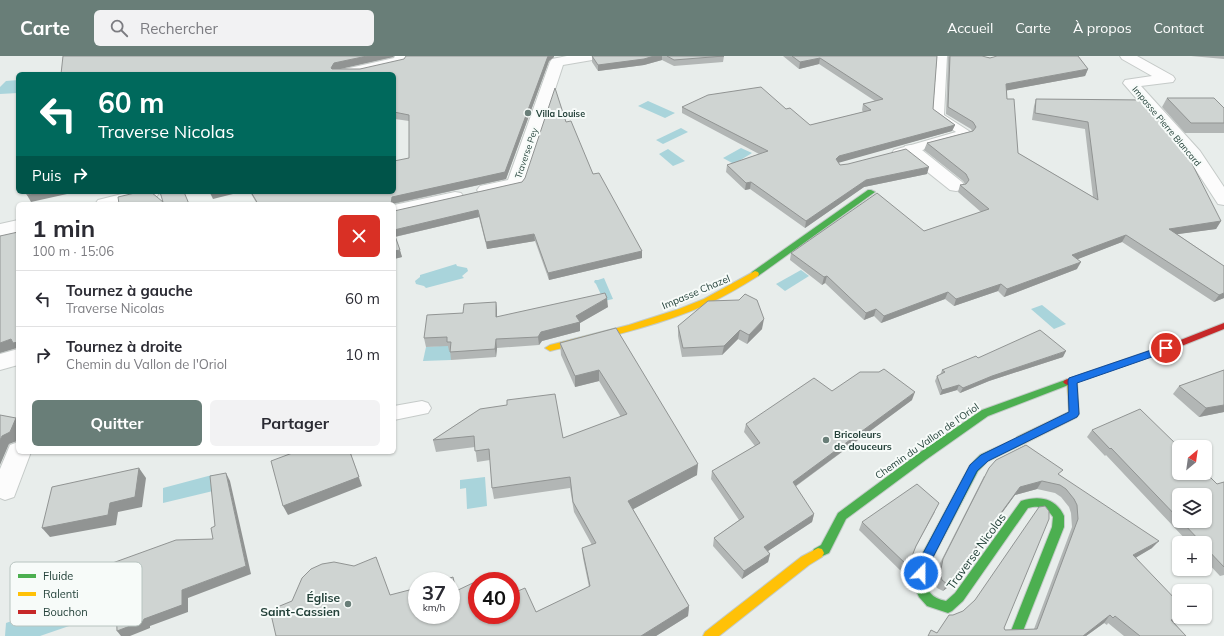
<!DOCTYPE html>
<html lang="fr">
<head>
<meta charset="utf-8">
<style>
  body { margin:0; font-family:Mulish,sans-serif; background:#f2f2f3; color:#2b2b33; height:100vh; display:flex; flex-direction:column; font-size:15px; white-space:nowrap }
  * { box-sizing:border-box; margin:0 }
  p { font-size:13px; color:#7c7c81 }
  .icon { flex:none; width:22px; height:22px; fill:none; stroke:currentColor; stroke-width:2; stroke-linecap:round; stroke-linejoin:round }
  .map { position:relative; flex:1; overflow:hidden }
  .sheet { position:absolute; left:16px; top:146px; width:380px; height:252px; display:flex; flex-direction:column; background:#fff; border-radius:6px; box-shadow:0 1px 3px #0004 }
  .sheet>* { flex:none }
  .hud { position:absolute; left:16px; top:16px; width:380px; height:122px; border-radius:6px; box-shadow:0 1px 3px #0004; background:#00695c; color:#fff; overflow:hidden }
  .needle { width:26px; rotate:29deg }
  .buttons { position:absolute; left:1172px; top:384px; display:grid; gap:8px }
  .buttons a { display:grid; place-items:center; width:40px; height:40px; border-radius:6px; background:#fff; box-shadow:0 1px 3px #0004; font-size:20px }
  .speed { position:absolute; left:408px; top:516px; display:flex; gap:8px; font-size:20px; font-weight:700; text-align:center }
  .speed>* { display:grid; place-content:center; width:52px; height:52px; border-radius:50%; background:#fff; box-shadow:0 1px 3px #0004; line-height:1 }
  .speed small { font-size:10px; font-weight:400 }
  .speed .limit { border:6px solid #d22; background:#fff; color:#111 }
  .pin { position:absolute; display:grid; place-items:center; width:34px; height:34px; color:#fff; margin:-17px; border:2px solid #fff; border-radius:50%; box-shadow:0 1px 4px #0007 }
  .me { position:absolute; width:44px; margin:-22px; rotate:22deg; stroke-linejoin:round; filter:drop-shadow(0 0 3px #0008) }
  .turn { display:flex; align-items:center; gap:14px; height:84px; padding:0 16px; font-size:18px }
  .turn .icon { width:52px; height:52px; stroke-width:2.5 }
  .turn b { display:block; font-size:28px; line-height:34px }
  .then { display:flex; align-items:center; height:38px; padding:0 16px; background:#0003; gap:8px; font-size:15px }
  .round { display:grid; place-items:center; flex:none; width:42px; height:42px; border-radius:6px; background:#f2f2f3 }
  .overview { display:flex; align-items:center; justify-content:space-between; height:68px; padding:0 16px }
  h1 { font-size:24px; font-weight:700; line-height:30px }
  .cta { display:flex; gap:8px; margin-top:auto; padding:8px 16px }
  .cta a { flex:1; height:46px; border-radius:6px; background:#697e78; color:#fff; font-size:16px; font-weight:700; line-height:46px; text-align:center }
  .cta a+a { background:#f2f2f3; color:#2b2b33 }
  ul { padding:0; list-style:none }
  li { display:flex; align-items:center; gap:12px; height:56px; padding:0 16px; border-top:1px solid #e1e1e2 }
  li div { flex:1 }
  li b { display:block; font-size:15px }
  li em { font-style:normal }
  header { display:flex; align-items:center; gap:24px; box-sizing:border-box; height:56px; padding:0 20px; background:#697e78; color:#fff }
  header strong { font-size:19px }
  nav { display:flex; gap:22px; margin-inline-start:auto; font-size:14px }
  .search { width:280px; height:36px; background:#f2f2f3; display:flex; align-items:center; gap:10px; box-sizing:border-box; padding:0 14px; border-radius:6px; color:#7c7c81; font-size:15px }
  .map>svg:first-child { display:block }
  .water { fill:#a9d4db }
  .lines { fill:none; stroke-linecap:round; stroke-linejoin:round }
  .lane-casing { stroke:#c5cac8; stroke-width:2 }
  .street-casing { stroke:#c5cac8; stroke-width:2 }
  .fast-casing { stroke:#c3cbc8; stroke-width:2 }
  .slow-casing { stroke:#c3cbc8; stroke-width:2 }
  .jam-casing { stroke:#c3cbc8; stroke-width:2 }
  .lane { fill:#fcfcfc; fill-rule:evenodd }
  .street { fill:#fcfcfc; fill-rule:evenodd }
  .fast { fill:#4caf50; fill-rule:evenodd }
  .slow { fill:#ffc107; fill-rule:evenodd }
  .jam { fill:#c62828; fill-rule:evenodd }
  .wall { fill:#b2b6b5; fill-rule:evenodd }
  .shaded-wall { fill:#919493 }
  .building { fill:#cfd4d2; stroke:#919493 }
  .route { fill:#1a73e8; stroke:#114b97 }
  .poi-dot { fill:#697e78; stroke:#f7fbf9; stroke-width:1.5 }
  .labels { text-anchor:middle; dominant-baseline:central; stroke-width:4; stroke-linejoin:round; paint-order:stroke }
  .far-poi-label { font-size:9px; font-weight:bold; fill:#24423a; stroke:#f7fbf9; text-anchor:start }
  .far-street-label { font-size:9px; fill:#24423a; stroke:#f7fbf9 }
  .street-label { font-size:10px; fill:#24423a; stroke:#f7fbf9 }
  .poi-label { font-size:10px; font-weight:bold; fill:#24423a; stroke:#f7fbf9; text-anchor:start }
  .near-street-label { font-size:12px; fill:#24423a; stroke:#f7fbf9 }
  .near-poi-label { font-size:12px; font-weight:bold; fill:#24423a; stroke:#f7fbf9; text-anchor:end }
  .key { fill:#f7fbf9; stroke:#b8c4c0; stroke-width:1 }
  .key-label { font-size:11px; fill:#24423a }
</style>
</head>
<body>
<header>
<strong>Carte</strong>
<div class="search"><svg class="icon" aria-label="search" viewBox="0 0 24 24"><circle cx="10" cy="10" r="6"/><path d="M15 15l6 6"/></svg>Rechercher</div>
<nav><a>Accueil</a><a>Carte</a><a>À propos</a><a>Contact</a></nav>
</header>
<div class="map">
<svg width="1224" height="580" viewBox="0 0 1224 580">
  <rect width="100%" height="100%" fill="#e8edeb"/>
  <!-- water -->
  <g class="water">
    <path d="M18,24V37L0,38V31L6,25Z"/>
    <path d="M648,45L675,57L665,62L638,50Z"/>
    <path d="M681,72L688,76L663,88L656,84Z"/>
    <path d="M741,92L752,97L734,108L723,102Z"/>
    <path d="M668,93L685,105L673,110L659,98Z"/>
    <path d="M456,208L457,210L467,212L468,215L462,220L464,222L426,232L424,230L416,228L415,225L420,221V219Z"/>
    <path d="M801,214L809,220L785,235L776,228Z"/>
    <path d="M604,222L613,243L604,245L596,228L594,226L595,224H598Z"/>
    <path d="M1042,249L1066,268L1054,273L1031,253Z"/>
    <path d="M453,289L451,304L423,305L426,291Z"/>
    <path d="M212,419L213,435L163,447V432Z"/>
    <path d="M485,421L487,450L467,453L466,432L460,433V424Z"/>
    <path d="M71,544V550L79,549L81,552L79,558L71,564L72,569L40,580H5L6,567Z"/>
  </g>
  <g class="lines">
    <!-- lane casing -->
    <g class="lane-casing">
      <g id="lane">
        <path d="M937,0H947L944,59L972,77L970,80L902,100H894L892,97L894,94L956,76L932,60Z"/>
        <path d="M422,345L428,347L431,352L428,357L394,364V350Z"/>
      </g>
    </g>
    <!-- street casing -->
    <g class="street-casing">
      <g id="street">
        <path d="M395,0H409L405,8L400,9L361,18H334L336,15L394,2Z"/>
        <path d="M567,0H600L598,3L563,9L524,128L521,132L486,139L480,138L477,134L480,130L508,124L550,6L552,3Z"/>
        <path d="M1120,0H1137L1173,20L1175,23L1173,26L1141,30L1200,95L1224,131V149L1218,148L1188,102L1123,27L1125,24L1152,20L1122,3Z"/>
        <path d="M911,89L917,90L962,126L965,130L962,134L956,135L950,134L905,98L903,94L905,90Z"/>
        <path d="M130,136H160L157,140L125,148H95L98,144Z"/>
        <path d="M455,136L461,137L464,141L461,145L394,161V149Z"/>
        <path d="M18,164V176L0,180V168Z"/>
        <path d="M18,293V309L0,314V298Z"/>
        <path d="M18,386V396H31L14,441L5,444L0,442V413L10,389Z"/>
      </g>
    </g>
    <!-- fast casing -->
    <g class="fast-casing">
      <g id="fast">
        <path d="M868,134H871L875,136L758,220H752L751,218L752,216Z"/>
        <path d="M1068,323L1071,324L1073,326L1071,328L988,360L927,403L846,463L829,497L818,502L814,501L812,497L814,493L821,489L838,457L919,397L982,354Z"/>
        <path d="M1021,380L1025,381L1026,384L1025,387L988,405L978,415L929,509C925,528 924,540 946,545L955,537L1021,445C1039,439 1056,442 1064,460V471L1021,580H1009L1052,471L1053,461C1046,451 1040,449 1028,452L963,545L952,555L948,557L927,550L919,541L915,532V525L919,504L970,409L980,399Z"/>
      </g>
    </g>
    <!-- slow casing -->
    <g class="slow-casing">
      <g id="slow">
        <path d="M755,215L758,216L759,218L758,220C742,230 727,239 710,247C659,270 604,282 550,295L545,292L550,289L629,269L679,253L704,243Z"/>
        <path d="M1072,322L1075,323L1077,325L1079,358L1077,361L1025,387L1021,388L1017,387L1016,384L1017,381L1069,356L1067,325L1069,323Z"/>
        <path d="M818,492L822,493L824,497L822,501L809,509L719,580H703L705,576L801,501Z"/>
      </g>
    </g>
    <!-- jam casing -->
    <g class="jam-casing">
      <path id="jam" d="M1224,267V273L1184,289L1068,329L1065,328L1063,326L1065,324L1178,285Z"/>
    </g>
    <!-- lane -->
    <use href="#lane" class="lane"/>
    <!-- street -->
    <use href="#street" class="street"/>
    <!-- fast -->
    <use href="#fast" class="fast"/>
    <!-- slow -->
    <use href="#slow" class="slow"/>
    <!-- jam -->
    <use href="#jam" class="jam"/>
  </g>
  <!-- wall -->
  <g class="wall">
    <path d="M63,0H394L393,1L337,13H360L554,1L549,5L506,123L394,148H257L250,136H394L409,102V65L395,63L394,62V18Z"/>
    <path d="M592,0H724L723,6L674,10L662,4L644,9L598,15L592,6Z"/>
    <path d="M783,0H937L933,53L955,69L952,75L838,106L840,109L927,118L864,131L805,172L750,133L745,134L726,116L727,109L759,98L682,57V51L786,53L810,69L863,56L862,54L863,48L875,45L819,8L799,13Z"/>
    <path d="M948,0H982L990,2L995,1L994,0H1078L1088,13L1085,20L1007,34V43L1018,97L1093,141L1085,73L1032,64L1034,50L1036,43L1145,44L1221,165L1216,173L1177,178L1224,210V242L1214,246L1122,186L1077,203V213L1004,241L998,235L954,250L945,243L881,267L874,260L864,264L825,227L822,229L790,204L791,197L924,175L981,156L958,136L960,129L965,128L963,125L924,94L927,87L972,75L971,73L946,58Z"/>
    <path d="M1191,0H1224V3Z"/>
    <path d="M1167,42L1224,52V77H1185L1162,51Z"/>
    <path d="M566,66L593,118L642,195V202L549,224L535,185L487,193L479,161L395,181L402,201L394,203V155L522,126Z"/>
    <path d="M496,246L497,254V261L608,251L580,267V275L542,285L539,289L497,292L496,301L451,304L450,294L449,295L448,290L426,291L424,282L463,257Z"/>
    <path d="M678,270L762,273L747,288L738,283L722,299L682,301L678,280Z"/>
    <path d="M616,272L697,419L633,453L689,550L688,560L656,580H276L292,545L391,539L457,534L477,559L536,556L589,531L583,502L582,492L592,489L574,456L570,432L494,443L492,432L490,404L477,406L475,391L436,396L433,384L480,353L563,382L621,361L599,325L575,331L561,299L560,287Z"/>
    <path d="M1063,301L989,325L960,337L957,334L940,339L935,325L937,320L940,319L942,314L978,302Z"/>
    <path d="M1224,314V356L1199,361L1173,338L1179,330Z"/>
    <path d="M832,335L912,344L795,431L814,458L812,466L768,495L770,498L768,506L742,523L713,490L714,482L739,464L711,423L712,415L755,390L744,376L746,368Z"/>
    <path d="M1092,374L1217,428L1224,426V519L1220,520L1205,504V487H1189L1106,399L1105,400L1087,381ZM1179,439L1205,465H1179Z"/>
    <path d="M1060,419L1152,492L1136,501L1180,563L1173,566L1186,580H1124L1108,567L1107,569L1104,567L1086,580H928L931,574L937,577L1004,572L1005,574L1034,573L1072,471L1071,457L1069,451L1061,441L1055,437L1037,433L1015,439L948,531L943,535L937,532L936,526L938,511L984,420Z"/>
    <path d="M935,456L914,494L904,518L859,474L862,466Z"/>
  </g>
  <!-- shaded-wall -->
  <g class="shaded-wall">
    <path d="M367,0H394L393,1L336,14L333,18L331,12L334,7Z"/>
    <path d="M548,0H554V1L549,5L506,123L391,148L392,141Z"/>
    <path d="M654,0H662V4L644,9L598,15V9Z"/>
    <path d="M820,2L819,8L799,13L800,6Z"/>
    <path d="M1088,13L1085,20L1004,35L1006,28Z"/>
    <path d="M955,69L952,75L838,107L836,103L839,100Z"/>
    <path d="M929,111L927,118L864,131L805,172L806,165L866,124Z"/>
    <path d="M751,126L750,133L745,134L746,127Z"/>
    <path d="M41,136H76L31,146L27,139Z"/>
    <path d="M212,136H241L213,143L210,137Z"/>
    <path d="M478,154L479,161L394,181V174Z"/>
    <path d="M1221,165L1216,173L1164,180L1169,173Z"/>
    <path d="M534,178L535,185L487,193L486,186Z"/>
    <path d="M1126,179L1122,186L1068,207L1072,199Z"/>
    <path d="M400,194L402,201L394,203V195Z"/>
    <path d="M642,195V202L549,224L548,217Z"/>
    <path d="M1081,206L1077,213L1004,241L1007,233Z"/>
    <path d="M827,220L825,227L822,229L824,221Z"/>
    <path d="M1001,228L998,235L954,250L956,243Z"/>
    <path d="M948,236L945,243L881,267L884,260Z"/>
    <path d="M1224,237V242L1214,246L1219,239Z"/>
    <path d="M607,242L608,251L580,267V275L542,285L539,289L538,281L541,276L576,260Z"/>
    <path d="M496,246L497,254V270L496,261Z"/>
    <path d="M876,253L874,260L864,264L866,257Z"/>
    <path d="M764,263L762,273L747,288L749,279Z"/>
    <path d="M740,274L738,283L722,299L724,290Z"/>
    <path d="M11,283L18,286V294L17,292L0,297V287Z"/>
    <path d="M496,283L497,292L496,301L495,293Z"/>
    <path d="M1066,295L1063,301L989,325L960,337L963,332L992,320Z"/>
    <path d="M599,314V325L575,331V320Z"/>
    <path d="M959,329L957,334L940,339L942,334Z"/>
    <path d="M915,336L912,344L790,434L793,426Z"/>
    <path d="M1224,349V356L1199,361L1206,352Z"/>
    <path d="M16,362L18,364V382L17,385L9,388L0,409V384L2,380Z"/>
    <path d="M350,396L362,430L288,459L283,450Z"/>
    <path d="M698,408L697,419L628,456V445Z"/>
    <path d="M139,412L146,422L142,451L118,456L116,469L50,481L42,472L110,447Z"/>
    <path d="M226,417L230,425L251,518L188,542V556L150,570V572L130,580H121L117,575L144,563L182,534L246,510Z"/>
    <path d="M1042,425L1037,433L1015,439L948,531L943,535L947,528L1020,431Z"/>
    <path d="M814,458L812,466L762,499L764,491Z"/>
    <path d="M1159,485L1152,492L1127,507L1133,499Z"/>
    <path d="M770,498L768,506L742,523L744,515Z"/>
    <path d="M496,517L498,525H496Z"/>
    <path d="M689,550L688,560L656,580H641Z"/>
    <path d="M1110,559L1104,567L1086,580H1083Z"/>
    <path d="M1179,560V561H1182L1180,563L1163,571L1171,564Z"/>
  </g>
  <!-- building -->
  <g class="building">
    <path d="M63,0H367L334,7L331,12L332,13H360L404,3L406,0H548L505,116L392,141L391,148H258L251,136H394V105L409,102V59L394,56V18H61Z"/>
    <path d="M592,0H654L644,3L598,9Z"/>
    <path d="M667,0H724L674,4Z"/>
    <path d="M792,0H937L933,53L955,69L839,100L836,103L840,109L848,108L906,93L929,111L866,124L806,165L751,126L746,127L727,109L768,95L682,51L708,39L761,31L786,53L790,52L810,69L871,54L863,48L883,43L820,2L800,6Z"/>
    <path d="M950,0H982L990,2L997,0H1078L1088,13L1006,28L1007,43H1014L1018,97L1098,144L1088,66L1035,57L1036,43L1145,44L1180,84L1221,165L1169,173L1224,210V237L1219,239L1126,179L1072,199L1081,206L1007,233L1001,228L956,243L948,236L884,260L876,253L866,257L827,220L824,221L791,197L877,137L924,175L989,153L960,129L966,128L969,124L966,118L927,87L973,75L976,71L973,66L948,51Z"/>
    <path d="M555,32L566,66L571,65L593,118L599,117L642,195L548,217L534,178L486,186L478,154L394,174V155L522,126L525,122Z"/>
    <path d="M1167,42H1214L1224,52V67H1191Z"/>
    <path d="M27,136H41L27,139Z"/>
    <path d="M139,136H151L163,146L160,136H184L189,148H119L118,141Z"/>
    <path d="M18,176V286L13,287L11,283L0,287V180Z"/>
    <path d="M394,177L400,194L394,195Z"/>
    <path d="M605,237L607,242L576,260L580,266L541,276L538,281L496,283L495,293L450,296L451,286H447V281L424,282L427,259L463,257L464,248L496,246V261Z"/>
    <path d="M745,238L757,244L764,263L749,279L740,274L724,290L683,292L678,270L708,245L739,244Z"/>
    <path d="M616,272L698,408L628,445L689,550L641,580H276L270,554L292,545L302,522L311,513L322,508L334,506L354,510L376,501L390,539L417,532V559H451V525H441L453,521L456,535L477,525V559H511V538L525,532L536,556L590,530L582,492L596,487L573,446L570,421L492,432L489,393L475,395L474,380L433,384L480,353L507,349V344L555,338L563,382L627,358L599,314L575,320L560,287Z"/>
    <path d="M1040,274L1066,295L992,320L963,332L959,329L942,334L937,320L945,316L942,314L976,300L978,302Z"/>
    <path d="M884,313L915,336L793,426L814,458L764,491L770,498L744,515L714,482L744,461L712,415L760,387L746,368L814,322L832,335L860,316H879Z"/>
    <path d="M1224,314V349L1206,352L1179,330Z"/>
    <path d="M1140,353L1179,391V417H1205V416L1217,428L1224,426V511L1205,491V487H1202L1181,465H1205V439H1179V463L1111,392L1110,393L1092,374Z"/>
    <path d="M0,359L16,362L10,376L2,380L0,384Z"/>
    <path d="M1026,389L1063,414L1058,418L1159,485L1133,499L1179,547V560L1171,564L1186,580H1140L1115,560L1113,562L1110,559L1083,580H928L931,574L937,577L949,559H953L963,555L975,544L1039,451L1045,450L1049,455V463L1004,572L1005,574L1037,573L1078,463L1077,449L1074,443L1066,433L1060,429L1042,425L1020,431L952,524L947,528L942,524L940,518L943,503L989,412L996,404Z"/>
    <path d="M295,396H350L359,421L283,450L271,405Z"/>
    <path d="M139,412L135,441L110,447L108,459L42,472L52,431Z"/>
    <path d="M226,417L246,510L182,534V549L144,563L143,565L117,575L116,545L108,528L107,509L176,484L213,483L211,472L215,470L210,420Z"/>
    <path d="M917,428L939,447L916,490L908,510L862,466Z"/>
    <path d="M496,517V525H477Z"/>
  </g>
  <!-- route -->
  <path class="route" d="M1166,289L1170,292L1169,295L1077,327L1079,358L1077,361L988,405L977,415L929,509L925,521L921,522L917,521L915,517L919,505L970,409L981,399L1069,356L1068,325L1069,322Z"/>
  <!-- markers -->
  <g class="poi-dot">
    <circle cx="528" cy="57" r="4"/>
    <circle cx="826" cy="384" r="4"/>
    <circle cx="348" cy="548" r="4"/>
  </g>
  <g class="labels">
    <!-- far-poi labels -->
    <g class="far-poi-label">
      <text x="536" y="57">Villa Louise</text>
    </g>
    <!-- far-street labels -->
    <g class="far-street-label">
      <text transform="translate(1167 70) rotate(50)">Impasse Pierre Blancard</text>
      <text transform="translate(526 97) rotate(-71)">Traverse Pey</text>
    </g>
    <!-- street labels -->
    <g class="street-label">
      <text transform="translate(696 236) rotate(-23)">Impasse Chazel</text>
      <text transform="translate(927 385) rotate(-35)">Chemin du Vallon de l'Oriol</text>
    </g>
    <!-- poi labels -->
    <g class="poi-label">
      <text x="834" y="378">Bricoleurs<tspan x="834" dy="12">de douceurs</tspan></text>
    </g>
    <!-- near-street labels -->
    <g class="near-street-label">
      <text transform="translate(976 495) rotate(-54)">Traverse Nicolas</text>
    </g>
    <!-- near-poi labels -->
    <g class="near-poi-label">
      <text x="340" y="541">Église<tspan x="340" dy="14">Saint-Cassien</tspan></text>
    </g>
  </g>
  <!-- legend -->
  <rect x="10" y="506" width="132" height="64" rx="6" class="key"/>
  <rect x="18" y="518" width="18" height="4" fill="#4caf50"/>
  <rect x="18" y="536" width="18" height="4" fill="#ffc107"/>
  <rect x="18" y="554" width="18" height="4" fill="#c62828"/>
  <g class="key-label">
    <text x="43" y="524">Fluide</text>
    <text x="43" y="542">Ralenti</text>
    <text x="43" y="560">Bouchon</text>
  </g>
</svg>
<div class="buttons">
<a><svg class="needle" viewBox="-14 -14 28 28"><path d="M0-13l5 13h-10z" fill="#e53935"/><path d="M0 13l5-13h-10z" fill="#7c7c81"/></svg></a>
<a><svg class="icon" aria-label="layers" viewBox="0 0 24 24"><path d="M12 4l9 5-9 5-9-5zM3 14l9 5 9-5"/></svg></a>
<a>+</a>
<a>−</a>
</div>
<div class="speed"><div>37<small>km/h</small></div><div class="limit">40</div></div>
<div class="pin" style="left:1166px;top:292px;background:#d93025"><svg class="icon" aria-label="arrive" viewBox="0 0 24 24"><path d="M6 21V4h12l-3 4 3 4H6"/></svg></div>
<svg class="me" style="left:921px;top:517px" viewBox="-20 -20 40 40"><circle r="17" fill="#1a73e8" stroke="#fff" stroke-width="3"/><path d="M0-11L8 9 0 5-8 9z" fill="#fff"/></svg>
<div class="hud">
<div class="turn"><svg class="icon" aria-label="left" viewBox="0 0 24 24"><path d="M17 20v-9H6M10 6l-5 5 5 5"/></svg><div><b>60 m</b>Traverse Nicolas</div></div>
<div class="then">Puis<svg class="icon" aria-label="right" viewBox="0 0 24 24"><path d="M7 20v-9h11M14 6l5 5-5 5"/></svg></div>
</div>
<section class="sheet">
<div class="overview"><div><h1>1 min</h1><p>100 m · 15:06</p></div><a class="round" style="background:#d93025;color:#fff"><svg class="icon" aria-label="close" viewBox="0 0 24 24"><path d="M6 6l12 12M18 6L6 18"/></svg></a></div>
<ul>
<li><svg class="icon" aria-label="left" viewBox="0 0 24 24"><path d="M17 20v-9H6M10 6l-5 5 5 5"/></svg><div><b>Tournez à gauche</b><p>Traverse Nicolas</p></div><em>60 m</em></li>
<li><svg class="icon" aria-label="right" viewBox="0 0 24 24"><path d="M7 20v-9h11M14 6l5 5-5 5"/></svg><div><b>Tournez à droite</b><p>Chemin du Vallon de l'Oriol</p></div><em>10 m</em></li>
</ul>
<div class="cta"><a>Quitter</a><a>Partager</a></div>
</section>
</div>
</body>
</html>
